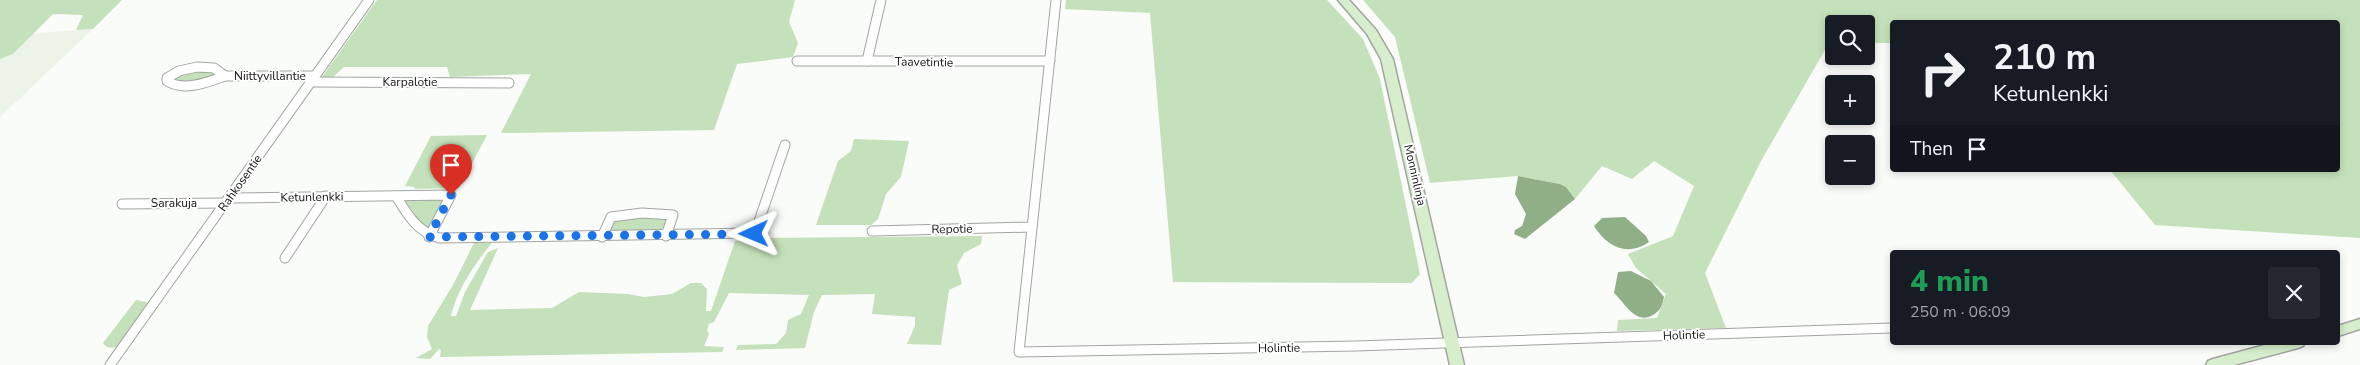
<!DOCTYPE html>
<html lang="en">
<head>
<meta charset="utf-8">
<style>
  body { margin:0; font-family:"Nunito Sans",sans-serif; background:#242831; color:#f1f3f6; height:100vh; display:flex; flex-direction:column; font-size:19px; white-space:nowrap }
  * { box-sizing:border-box; margin:0 }
  p { font-size:16px; color:#9ea1a6 }
  .icon { flex:none; width:28px; height:28px; fill:none; stroke:currentColor; stroke-width:2; stroke-linecap:round; stroke-linejoin:round }
  .map { position:relative; flex:1; overflow:hidden }
  .side { position:absolute; left:1890px; top:250px; width:450px; height:95px; display:flex; flex-direction:column; background:#171b24; border-radius:5px; box-shadow:0 2px 8px #0003 }
  .side>* { flex:none }
  .top-card { position:absolute; left:1890px; top:20px; width:450px; height:152px; border-radius:5px; box-shadow:0 2px 8px #0003; background:#171b24; color:#f1f3f6; overflow:hidden }
  .buttons { position:absolute; left:1825px; top:15px; display:grid; gap:10px }
  .buttons a { display:grid; place-items:center; width:50px; height:50px; border-radius:5px; background:#171b24; box-shadow:0 2px 8px #0003; font-size:25px }
  .pin { position:absolute; display:grid; place-items:center; width:42px; height:42px; color:#fff; margin:-51px -21px; border-radius:50% 50% 50% 0; rotate:-45deg; box-shadow:0 0 5px #0007 }
  .pin .icon { rotate:45deg }
  .me { position:absolute; width:55px; margin:-28px; rotate:269deg; stroke-linejoin:round; filter:drop-shadow(0 0 4px #0008) }
  .turn { display:flex; align-items:center; gap:18px; height:105px; padding:0 20px; font-size:22px }
  .turn .icon { width:65px; height:65px; stroke-width:2.5 }
  .turn b { display:block; font-size:35px; line-height:42px }
  .then { display:flex; align-items:center; height:48px; padding:0 20px; background:#0003; gap:10px; font-size:19px }
  .round { display:grid; place-items:center; flex:none; width:52px; height:52px; border-radius:5px; background:#242831 }
  .headline { display:flex; align-items:center; justify-content:space-between; height:85px; padding:0 20px }
  h1 { font-size:30px; font-weight:800; line-height:38px; color:#1e9e55 }
  .map>svg:first-child { display:block }
  .built { fill:#ecf4e9 }
  .green { fill:#c5e1bb }
  .water { fill:#91af86 }
  .lines { fill:none; stroke-linecap:round; stroke-linejoin:round }
  .street-casing { stroke:#a2a5a1; stroke-width:11 }
  .secondary-casing { stroke:#a2a5a1; stroke-width:3 }
  .street { stroke:#fff; stroke-width:9 }
  .secondary { fill:#d6eecc; fill-rule:evenodd }
  .route { stroke:#1a73e8; stroke-width:9; stroke-dasharray:0 16.2 }
  .labels { text-anchor:middle; dominant-baseline:central; stroke-width:4; stroke-linejoin:round; paint-order:stroke }
  .street-label { font-size:12px; fill:#131413; stroke:#fff }
</style>
</head>
<body>
<div class="map">
<svg width="2360" height="365" viewBox="0 0 2360 365">
  <rect width="100%" height="100%" fill="#f9fcf8"/>
  <!-- built -->
  <path class="built" d="M93,29L0,117V36Z"/>
  <!-- green -->
  <g class="green">
    <path d="M0,0H122L93,29L76,30L83,15L53,14L13,54L0,59Z"/>
    <path d="M377,0H795L789,22L798,43L793,57L737,64L714,130L501,133L531,74L450,77L447,67H344L333,77H322Z"/>
    <path d="M1066,0H1327L1363,39L1380,79L1420,274L1412,283L1173,282L1150,13L1065,9Z"/>
    <path d="M1363,0H2360V238L2155,225L2110,170H2338V22H1892V43H1866V24H1834V43H1829L1761,161L1705,273L1726,328L1617,331L1618,320L1657,318L1666,294L1636,268L1628,254L1673,236L1694,186L1654,161L1632,179L1602,166L1575,199L1566,187L1560,184L1518,176L1430,183L1395,37Z"/>
    <path d="M213,71L218,75L195,82L172,81L173,76L181,72Z"/>
    <path d="M487,135L459,188L414,189L415,187L405,186L431,136Z"/>
    <path d="M854,139L909,141L901,177L886,194L878,219L871,225H816L838,161L851,151Z"/>
    <path d="M404,199H443L444,202L429,229L425,230Z"/>
    <path d="M623,217L665,218L667,220L666,224L660,231L609,232L613,222Z"/>
    <path d="M982,236L981,244L964,253L957,265L962,284L949,290L941,345L907,344L915,326V317L872,314L875,294L822,295L814,312L805,348L736,350L738,345L776,344L786,333L788,320L801,314L809,295L729,293L714,322L709,324L707,330L709,334L704,346L724,347L722,352L440,357L441,350L439,349L430,359L416,358L432,349L427,337L428,326L453,285L474,243H492C475,263 457,290 451,316H456L465,292L488,252L498,248L470,310L552,308L579,292L628,294L644,297L672,294L691,283H701L707,289L706,311H711L735,241L760,238Z"/>
    <path d="M136,300L146,302L148,304L117,347C111,348 107,349 103,343Z"/>
  </g>
  <!-- water -->
  <g class="water">
    <path d="M1518,176L1560,184L1566,187L1575,199L1525,239L1514,234L1515,230L1522,226L1526,214L1515,194Z"/>
    <path d="M1625,217L1646,236L1649,242C1627,257 1607,247 1594,226L1602,218Z"/>
    <path d="M1631,271L1651,281L1664,297C1662,306 1660,312 1651,316C1635,324 1624,302 1614,293L1618,272Z"/>
  </g>
  <g class="lines">
    <!-- street casing -->
    <g class="street-casing">
      <g id="street">
        <path d="M1056,0L1019,352L1356,346L1892,328"/>
        <path d="M797,61H1050"/>
        <path d="M867,61L881,0"/>
        <path d="M197,67L214,68L225,76C208,82 184,92 167,81V78L179,71Z"/>
        <path d="M225,76H315"/>
        <path d="M311,82L509,83"/>
        <path d="M396,196C407,214 417,232 439,238L755,233L785,145"/>
        <path d="M229,198L451,195L429,237"/>
        <path d="M122,204L225,203"/>
        <path d="M872,231L1032,227"/>
        <path d="M602,237L611,217L642,213L673,215L666,236"/>
        <path d="M285,258L326,196"/>
        <path d="M110,365L369,0"/>
      </g>
    </g>
    <!-- secondary casing -->
    <g class="secondary-casing">
      <g id="secondary">
        <path d="M1338,0H1349L1376,30L1393,59L1464,365H1450L1381,59L1367,34Z"/>
        <path d="M2360,319V329L2338,336V326Z"/>
        <path d="M2276,342H2305L2303,346L2298,348L2234,365H2206L2208,361L2213,359Z"/>
      </g>
    </g>
    <!-- street -->
    <use href="#street" class="street"/>
    <!-- secondary -->
    <use href="#secondary" class="secondary"/>
  </g>
  <g class="lines">
    <!-- route -->
    <path class="route" d="M451,195L429,237L754,234"/>
  </g>
  <g class="labels">
    <!-- street labels -->
    <g class="street-label">
      <text transform="translate(924 62) rotate(1)">Taavetintie</text>
      <text x="270" y="76">Niittyvillantie</text>
      <text x="410" y="82">Karpalotie</text>
      <text transform="translate(1415 175) rotate(77)">Monninlinja</text>
      <text transform="translate(240 183) rotate(-55)">Rahkosentie</text>
      <text transform="translate(312 197) rotate(-1)">Ketunlenkki</text>
      <text x="174" y="203">Sarakuja</text>
      <text transform="translate(952 229) rotate(-1)">Repotie</text>
      <text transform="translate(1684 335) rotate(-2)">Holintie</text>
      <text transform="translate(1279 348) rotate(-1)">Holintie</text>
    </g>
  </g>
</svg>
<div class="buttons">
<a><svg class="icon" aria-label="search" viewBox="0 0 24 24"><circle cx="10" cy="10" r="6"/><path d="M15 15l6 6"/></svg></a>
<a>+</a>
<a>−</a>
</div>
<div class="pin" style="left:451px;top:195px;background:#d93025"><svg class="icon" aria-label="arrive" viewBox="0 0 24 24"><path d="M6 21V4h12l-3 4 3 4H6"/></svg></div>
<svg class="me" style="left:754px;top:234px" viewBox="-20 -20 40 40"><path d="M0-17L14 15 0 8-14 15z" fill="#1a73e8" stroke="#fff" stroke-width="4"/></svg>
<div class="top-card">
<div class="turn"><svg class="icon" aria-label="right" viewBox="0 0 24 24"><path d="M7 20v-9h11M14 6l5 5-5 5"/></svg><div><b>210 m</b>Ketunlenkki</div></div>
<div class="then">Then<svg class="icon" aria-label="arrive" viewBox="0 0 24 24"><path d="M6 21V4h12l-3 4 3 4H6"/></svg></div>
</div>
<section class="side">
<div class="headline"><div><h1>4 min</h1><p>250 m · 06:09</p></div><a class="round"><svg class="icon" aria-label="close" viewBox="0 0 24 24"><path d="M6 6l12 12M18 6L6 18"/></svg></a></div>
</section>
</div>
</body>
</html>
